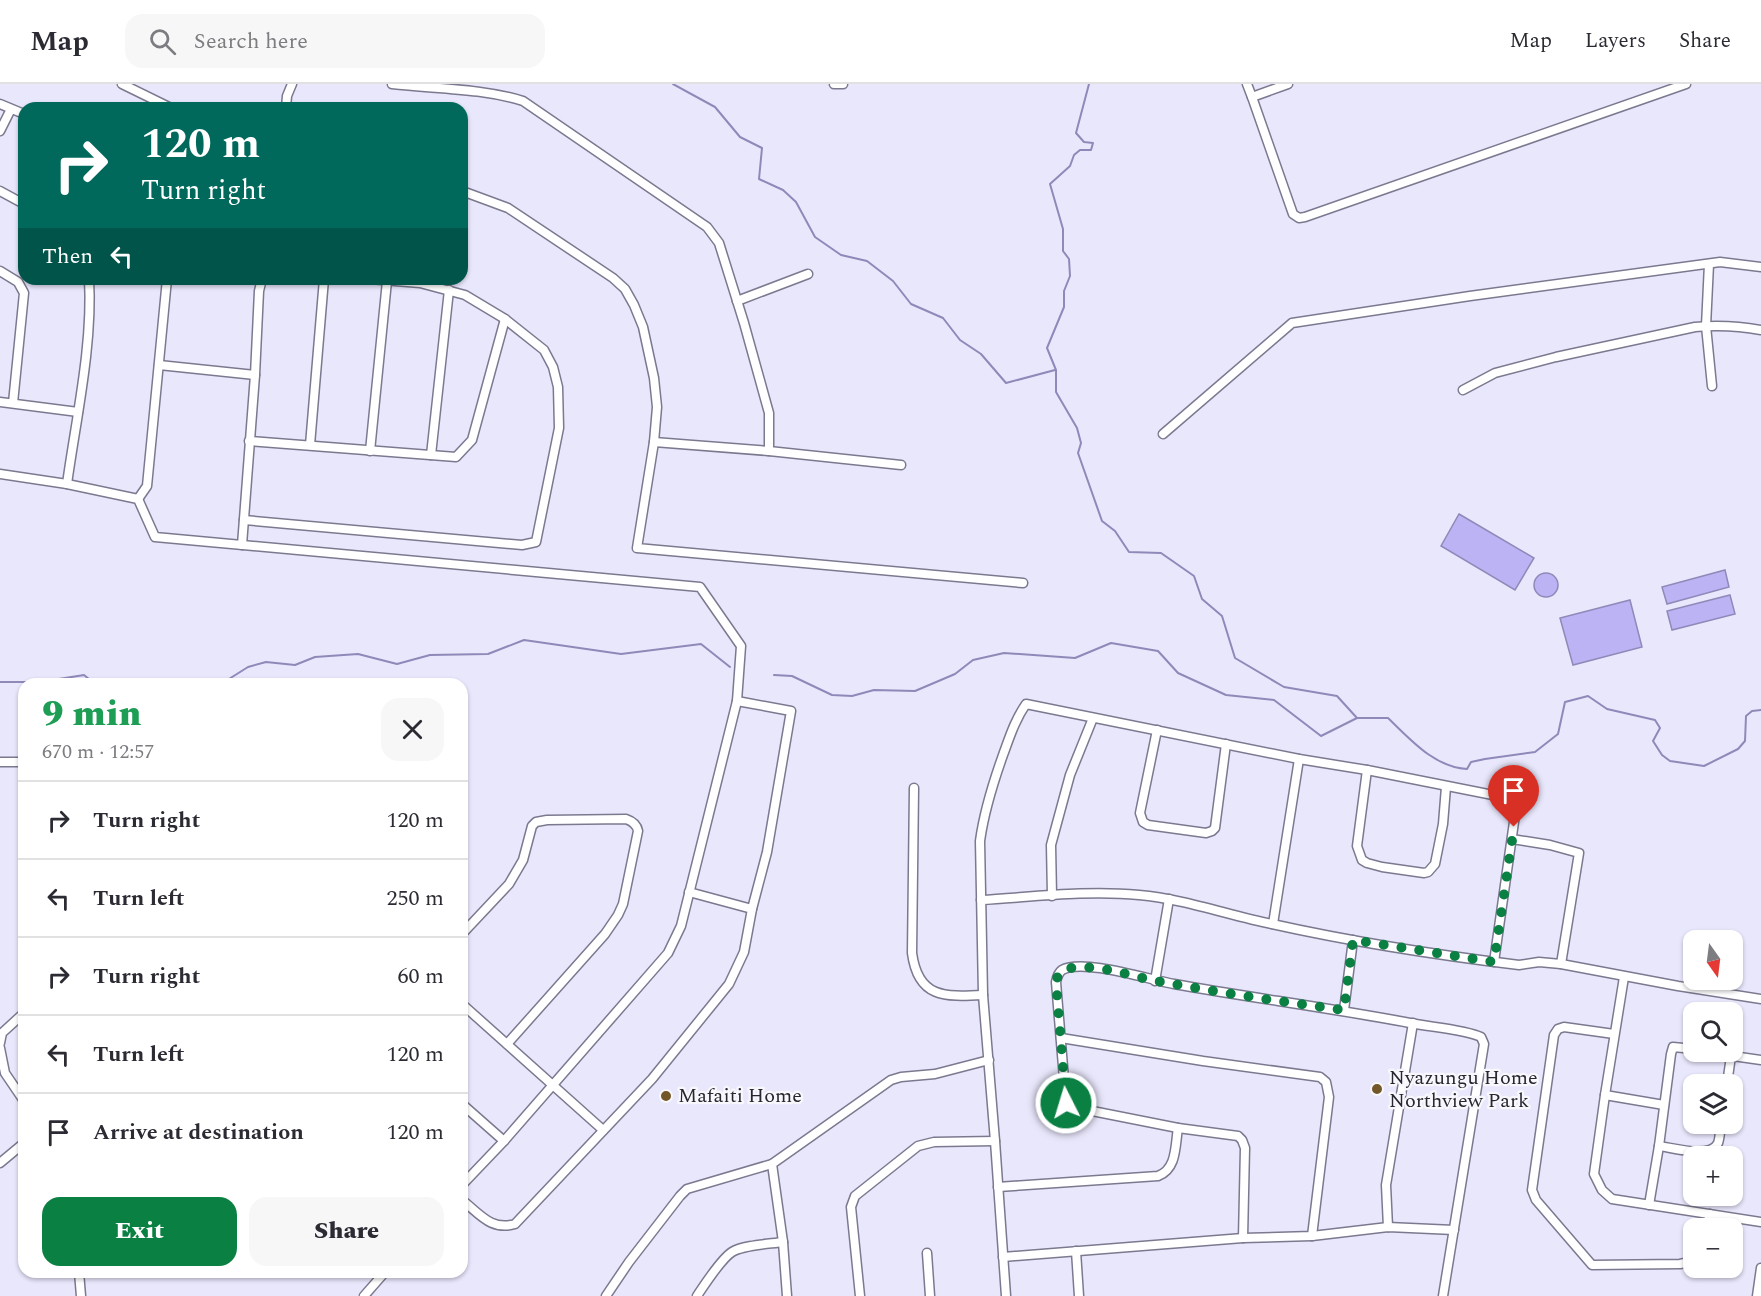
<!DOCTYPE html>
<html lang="en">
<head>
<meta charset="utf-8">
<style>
  body { margin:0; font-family:Spectral,serif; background:#f7f7f7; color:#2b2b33; height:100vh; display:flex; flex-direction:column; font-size:22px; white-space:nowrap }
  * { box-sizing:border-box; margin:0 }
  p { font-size:20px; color:#7c7c81 }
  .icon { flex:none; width:33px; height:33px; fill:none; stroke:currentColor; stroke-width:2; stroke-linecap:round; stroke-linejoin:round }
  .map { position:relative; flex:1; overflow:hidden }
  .sheet { position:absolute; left:18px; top:594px; width:450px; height:600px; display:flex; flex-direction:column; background:#fff; border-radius:18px; box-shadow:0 2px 4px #0004 }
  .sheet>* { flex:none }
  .guide { position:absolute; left:18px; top:18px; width:450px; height:183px; border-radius:18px; box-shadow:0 2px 4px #0004; background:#00695c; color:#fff; overflow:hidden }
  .needle { width:39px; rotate:166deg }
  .controls { position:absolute; left:1683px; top:846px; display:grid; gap:12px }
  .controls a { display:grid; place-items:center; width:60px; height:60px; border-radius:12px; background:#fff; box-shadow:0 2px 4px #0004; font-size:30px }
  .pin { position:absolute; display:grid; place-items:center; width:51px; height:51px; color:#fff; margin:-62px -26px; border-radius:50% 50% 50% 0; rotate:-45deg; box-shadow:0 0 6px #0007 }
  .pin .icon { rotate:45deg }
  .me { position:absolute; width:66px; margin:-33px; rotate:355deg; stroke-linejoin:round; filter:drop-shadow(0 0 4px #0008) }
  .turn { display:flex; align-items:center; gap:21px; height:126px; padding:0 24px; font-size:27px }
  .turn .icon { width:78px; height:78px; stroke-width:2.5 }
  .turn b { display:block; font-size:42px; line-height:51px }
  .then { display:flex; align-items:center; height:57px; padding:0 24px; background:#0003; gap:12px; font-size:22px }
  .round { display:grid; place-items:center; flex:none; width:63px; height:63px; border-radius:18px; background:#f7f7f7 }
  .overview { display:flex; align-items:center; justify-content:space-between; height:102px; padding:0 24px }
  h1 { font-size:36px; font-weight:800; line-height:45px; color:#1e9e55 }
  .primary-button { display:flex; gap:12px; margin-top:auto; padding:12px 24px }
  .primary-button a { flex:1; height:69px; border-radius:18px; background:#0b8043; color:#fff; font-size:24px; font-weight:800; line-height:69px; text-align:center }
  .primary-button a+a { background:#f7f7f7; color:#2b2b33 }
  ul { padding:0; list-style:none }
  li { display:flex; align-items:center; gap:18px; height:78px; padding:0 24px; border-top:2px solid #e1e1e2 }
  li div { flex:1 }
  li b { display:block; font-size:22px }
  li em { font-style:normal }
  header { display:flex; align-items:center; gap:36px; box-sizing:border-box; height:84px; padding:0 30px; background:#fff; border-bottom:2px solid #e1e1e2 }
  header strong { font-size:28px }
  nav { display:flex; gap:33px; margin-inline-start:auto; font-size:21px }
  .search { width:420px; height:54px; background:#f7f7f7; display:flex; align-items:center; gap:15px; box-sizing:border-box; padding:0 21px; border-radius:18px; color:#7c7c81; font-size:22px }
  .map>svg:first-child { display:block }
  .water { fill:#bbb3f3; stroke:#8f89b9; stroke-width:1.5 }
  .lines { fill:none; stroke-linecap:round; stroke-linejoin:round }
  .stream { stroke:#8f89b9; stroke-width:2 }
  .minor-casing { stroke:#7b798f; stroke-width:11 }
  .minor { stroke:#fff; stroke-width:8 }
  .route { stroke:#0b8043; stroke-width:10; stroke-dasharray:0 18 }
  .poi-dot { fill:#725829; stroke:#f7f7fc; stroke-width:2 }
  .labels { text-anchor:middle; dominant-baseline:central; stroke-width:4.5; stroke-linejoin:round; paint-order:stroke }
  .poi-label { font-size:20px; fill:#282731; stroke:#f7f7fc; text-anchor:start }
</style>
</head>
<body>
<header>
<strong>Map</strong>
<div class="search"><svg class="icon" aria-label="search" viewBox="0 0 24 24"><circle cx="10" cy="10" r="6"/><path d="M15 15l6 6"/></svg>Search here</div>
<nav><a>Map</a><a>Layers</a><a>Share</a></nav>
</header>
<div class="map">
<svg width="1761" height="1212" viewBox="0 0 1761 1212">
  <rect width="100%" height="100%" fill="#e9e7fc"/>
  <!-- water -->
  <g class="water">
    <path d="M1459,430L1534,474L1515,506L1441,462Z"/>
    <path d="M1725,486L1729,503L1667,520L1662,503Z"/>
    <circle cx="1546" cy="501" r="12"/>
    <path d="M1730,511L1735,530L1672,546L1667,527Z"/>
    <path d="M1630,516L1642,563L1573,581L1560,534Z"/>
  </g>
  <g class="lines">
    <!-- stream -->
    <g class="stream">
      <path d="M673,0L715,23L740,53L762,64L759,95L783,106L796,118L815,153L841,171L867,177L893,197L911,220L943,234L960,256L981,270L1006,299L1055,286"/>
      <path d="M1089,0L1076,49L1084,58L1093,59L1091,66H1080L1074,71L1070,82L1050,100L1063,145V167L1069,175L1070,192L1064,207V223L1047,264L1056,286V308L1077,344L1081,359L1078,369L1102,437L1115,447L1129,468L1161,469L1194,492L1202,515L1222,532L1235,574L1284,603L1337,612L1357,634H1388C1411,656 1434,683 1467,685L1471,678L1485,675L1535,668L1558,650L1565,618L1588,612L1607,625L1655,636L1660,644L1653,657L1662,671L1670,677L1704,682L1738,665L1745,657L1746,632L1752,627L1761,626"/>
      <path d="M774,591L792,592L832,611L852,612L874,606L915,607L955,590L973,576L1004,569L1075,574L1111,559L1158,567L1178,589L1226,611L1274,616L1321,652L1357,634"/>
      <path d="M0,598H40L84,591L95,600"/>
      <path d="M221,600L248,583L266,578L295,581L315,573L358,570L397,580L430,571L488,570L524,556L621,570L701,560L730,583"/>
    </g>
    <!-- minor casing -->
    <g class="minor-casing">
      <g id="minor">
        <path d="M122,0L171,24"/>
        <path d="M392,0C436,5 481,4 523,17L707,143L719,159L744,239L769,329V367"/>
        <path d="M834,0H843"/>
        <path d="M1247,0L1252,13"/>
        <path d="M1288,0L1252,13L1293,130L1299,134L1305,133L1686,0"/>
        <path d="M0,20L24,30"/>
        <path d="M286,24L287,12L292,0"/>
        <path d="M0,47L11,25"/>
        <path d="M0,107L24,120"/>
        <path d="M462,107L508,124L613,194L625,205L634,221L643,243L654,294L657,323L654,358L637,464L1023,499"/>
        <path d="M1709,180L1706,242L1712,302"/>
        <path d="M0,187L18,198L24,209L13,319"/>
        <path d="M737,217L808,190"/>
        <path d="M159,281L255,291"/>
        <path d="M1463,306L1495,289L1556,273L1695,243C1717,241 1739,242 1761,246"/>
        <path d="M0,318L78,328"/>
        <path d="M1163,350L1292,239L1470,212L1720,178L1761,183"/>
        <path d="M249,357L456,373L472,356L505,235"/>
        <path d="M654,358L769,367L901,381"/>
        <path d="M310,361L324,195"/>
        <path d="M370,367L387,197"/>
        <path d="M431,371L449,206"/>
        <path d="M0,390L67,400L138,415L155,453L700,503L741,562L737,617L681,842L668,869L504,1057L462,1101"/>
        <path d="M67,400C76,335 93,260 89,195"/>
        <path d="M138,415L147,402L167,195"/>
        <path d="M244,436L522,461L536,458L559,344L558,303L553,283L544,266L505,235L465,211L420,199L370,195"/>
        <path d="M242,461L255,291L259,207L262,195"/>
        <path d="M1157,646L1140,729L1143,738L1148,741L1206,749L1212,747L1215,744L1226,660"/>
        <path d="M0,678H24"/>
        <path d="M1367,686L1357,762L1362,776L1367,779L1382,783L1424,789L1428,788L1435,780L1443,740L1446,703"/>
        <path d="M914,704L912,869C918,914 944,913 983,911"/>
        <path d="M689,808L752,825"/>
        <path d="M1052,812L1051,761L1070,691L1093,634"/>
        <path d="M981,816C1033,813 1087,806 1139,811C1184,815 1228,831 1272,840C1353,858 1437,871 1519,881L1539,878L1561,880L1579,769L1550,761L1512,755"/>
        <path d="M1273,840L1299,675"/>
        <path d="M462,850L509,800L523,776L532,742L536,738L547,736L626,735C632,737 637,741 638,747L623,820L618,831L605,850L507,960"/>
        <path d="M1561,880L1678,902L1761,915"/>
        <path d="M1624,893L1605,1011L1594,1090L1602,1106L1612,1115L1761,1138"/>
        <path d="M1155,897L1169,815"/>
        <path d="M462,920L603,1046"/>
        <path d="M1344,926L1353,856"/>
        <path d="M1614,950L1564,943L1558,945L1554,951L1532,1106L1536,1116L1592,1181L1680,1180L1694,1177"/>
        <path d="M1061,954L1203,977L1320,993L1326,998L1329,1013L1312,1152"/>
        <path d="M0,959L2,949L24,929"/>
        <path d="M0,964L5,989L24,1017"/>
        <path d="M1705,968L1761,976"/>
        <path d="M1727,1000L1731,972"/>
        <path d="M1605,1011L1664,1021"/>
        <path d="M462,1020L504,1057"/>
        <path d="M1659,1062C1674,1064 1711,1075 1718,1059C1720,1054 1720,1045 1721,1040"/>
        <path d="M0,1079L24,1059"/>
        <path d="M998,1103L1158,1092C1177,1085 1175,1062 1178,1044"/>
        <path d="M462,1116C480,1130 491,1147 515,1140L652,995L729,900L744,868L752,825L767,768L791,627L737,617"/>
        <path d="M1649,1121L1659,1062L1671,970L1673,963L1694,965"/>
        <path d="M1388,1143L1386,1101L1413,939"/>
        <path d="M1706,1144L1710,1130"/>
        <path d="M1243,1154L1245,1064L1242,1056L1238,1052L1178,1044L1072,1023L1066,1019L1056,898C1057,893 1058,889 1062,886C1083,874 1150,896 1174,900C1253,914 1331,924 1410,939C1429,943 1464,945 1481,953L1484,960L1443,1212"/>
        <path d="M1076,1167L1079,1212"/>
        <path d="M927,1169L930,1212"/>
        <path d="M1003,1173L1243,1154L1312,1152L1388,1143L1454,1146"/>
        <path d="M79,1188L81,1212"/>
        <path d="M364,1212L385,1188"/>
        <path d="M606,1212L629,1178L680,1112L687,1105L772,1080"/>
        <path d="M697,1212C705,1200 721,1175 732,1168C743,1161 769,1160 783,1158"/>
        <path d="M787,1212L783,1158L772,1080L891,996L901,993L935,990L989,976"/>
        <path d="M860,1212L851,1123L855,1112L918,1062L934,1058L995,1057"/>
        <path d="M1006,1212L995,1057L983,911L980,757C984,728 993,699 1003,671C1010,652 1015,636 1026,620L1299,675L1367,686L1503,713L1515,731L1494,878"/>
        <path d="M1757,1212L1761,1184"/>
      </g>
    </g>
    <!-- minor -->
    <use href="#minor" class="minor"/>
  </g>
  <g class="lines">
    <!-- route -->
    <path class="route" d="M1066,1019L1056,898C1058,889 1062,885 1071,884C1102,880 1131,893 1162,898C1222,909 1283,918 1344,926L1353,856L1494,878L1514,743"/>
  </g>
  <!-- markers -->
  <g class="poi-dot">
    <circle cx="1377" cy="1005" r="6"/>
    <circle cx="666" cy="1012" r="6"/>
  </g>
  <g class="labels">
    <!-- poi labels -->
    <g class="poi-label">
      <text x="1389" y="994">Nyazungu Home<tspan x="1389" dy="23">Northview Park</tspan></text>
      <text x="678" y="1012">Mafaiti Home</text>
    </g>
  </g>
</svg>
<div class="controls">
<a><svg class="needle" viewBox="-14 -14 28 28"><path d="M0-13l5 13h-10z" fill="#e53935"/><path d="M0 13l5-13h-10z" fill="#7c7c81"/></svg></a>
<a><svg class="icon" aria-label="search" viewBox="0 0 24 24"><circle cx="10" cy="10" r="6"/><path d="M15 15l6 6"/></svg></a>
<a><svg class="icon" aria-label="layers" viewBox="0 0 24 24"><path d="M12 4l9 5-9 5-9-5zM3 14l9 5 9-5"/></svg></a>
<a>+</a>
<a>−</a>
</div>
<div class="pin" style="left:1514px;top:743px;background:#d93025"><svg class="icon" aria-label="arrive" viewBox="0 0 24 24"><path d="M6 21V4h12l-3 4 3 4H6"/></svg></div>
<svg class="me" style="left:1066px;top:1019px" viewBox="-20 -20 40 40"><circle r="17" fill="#0b8043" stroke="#fff" stroke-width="3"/><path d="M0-11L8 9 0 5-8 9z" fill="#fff"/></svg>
<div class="guide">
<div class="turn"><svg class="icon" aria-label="right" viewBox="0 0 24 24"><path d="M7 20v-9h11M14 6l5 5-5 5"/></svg><div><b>120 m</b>Turn right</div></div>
<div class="then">Then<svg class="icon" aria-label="left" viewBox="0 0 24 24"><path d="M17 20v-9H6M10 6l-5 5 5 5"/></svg></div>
</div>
<section class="sheet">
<div class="overview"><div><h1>9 min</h1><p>670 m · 12:57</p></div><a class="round"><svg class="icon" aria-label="close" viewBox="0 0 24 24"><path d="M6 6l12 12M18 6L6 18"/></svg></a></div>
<ul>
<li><svg class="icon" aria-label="right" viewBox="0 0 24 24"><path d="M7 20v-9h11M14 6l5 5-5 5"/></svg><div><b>Turn right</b></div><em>120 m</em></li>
<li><svg class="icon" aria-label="left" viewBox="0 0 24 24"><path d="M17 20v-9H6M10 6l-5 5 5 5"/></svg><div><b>Turn left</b></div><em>250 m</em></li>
<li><svg class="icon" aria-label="right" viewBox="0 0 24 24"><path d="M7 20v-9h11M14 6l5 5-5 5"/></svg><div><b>Turn right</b></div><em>60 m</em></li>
<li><svg class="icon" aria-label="left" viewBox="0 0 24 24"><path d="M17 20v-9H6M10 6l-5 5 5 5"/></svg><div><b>Turn left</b></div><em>120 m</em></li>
<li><svg class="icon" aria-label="arrive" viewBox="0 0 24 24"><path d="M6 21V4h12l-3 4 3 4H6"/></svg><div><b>Arrive at destination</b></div><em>120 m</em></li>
</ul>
<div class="primary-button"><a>Exit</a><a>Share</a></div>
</section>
</div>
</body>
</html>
